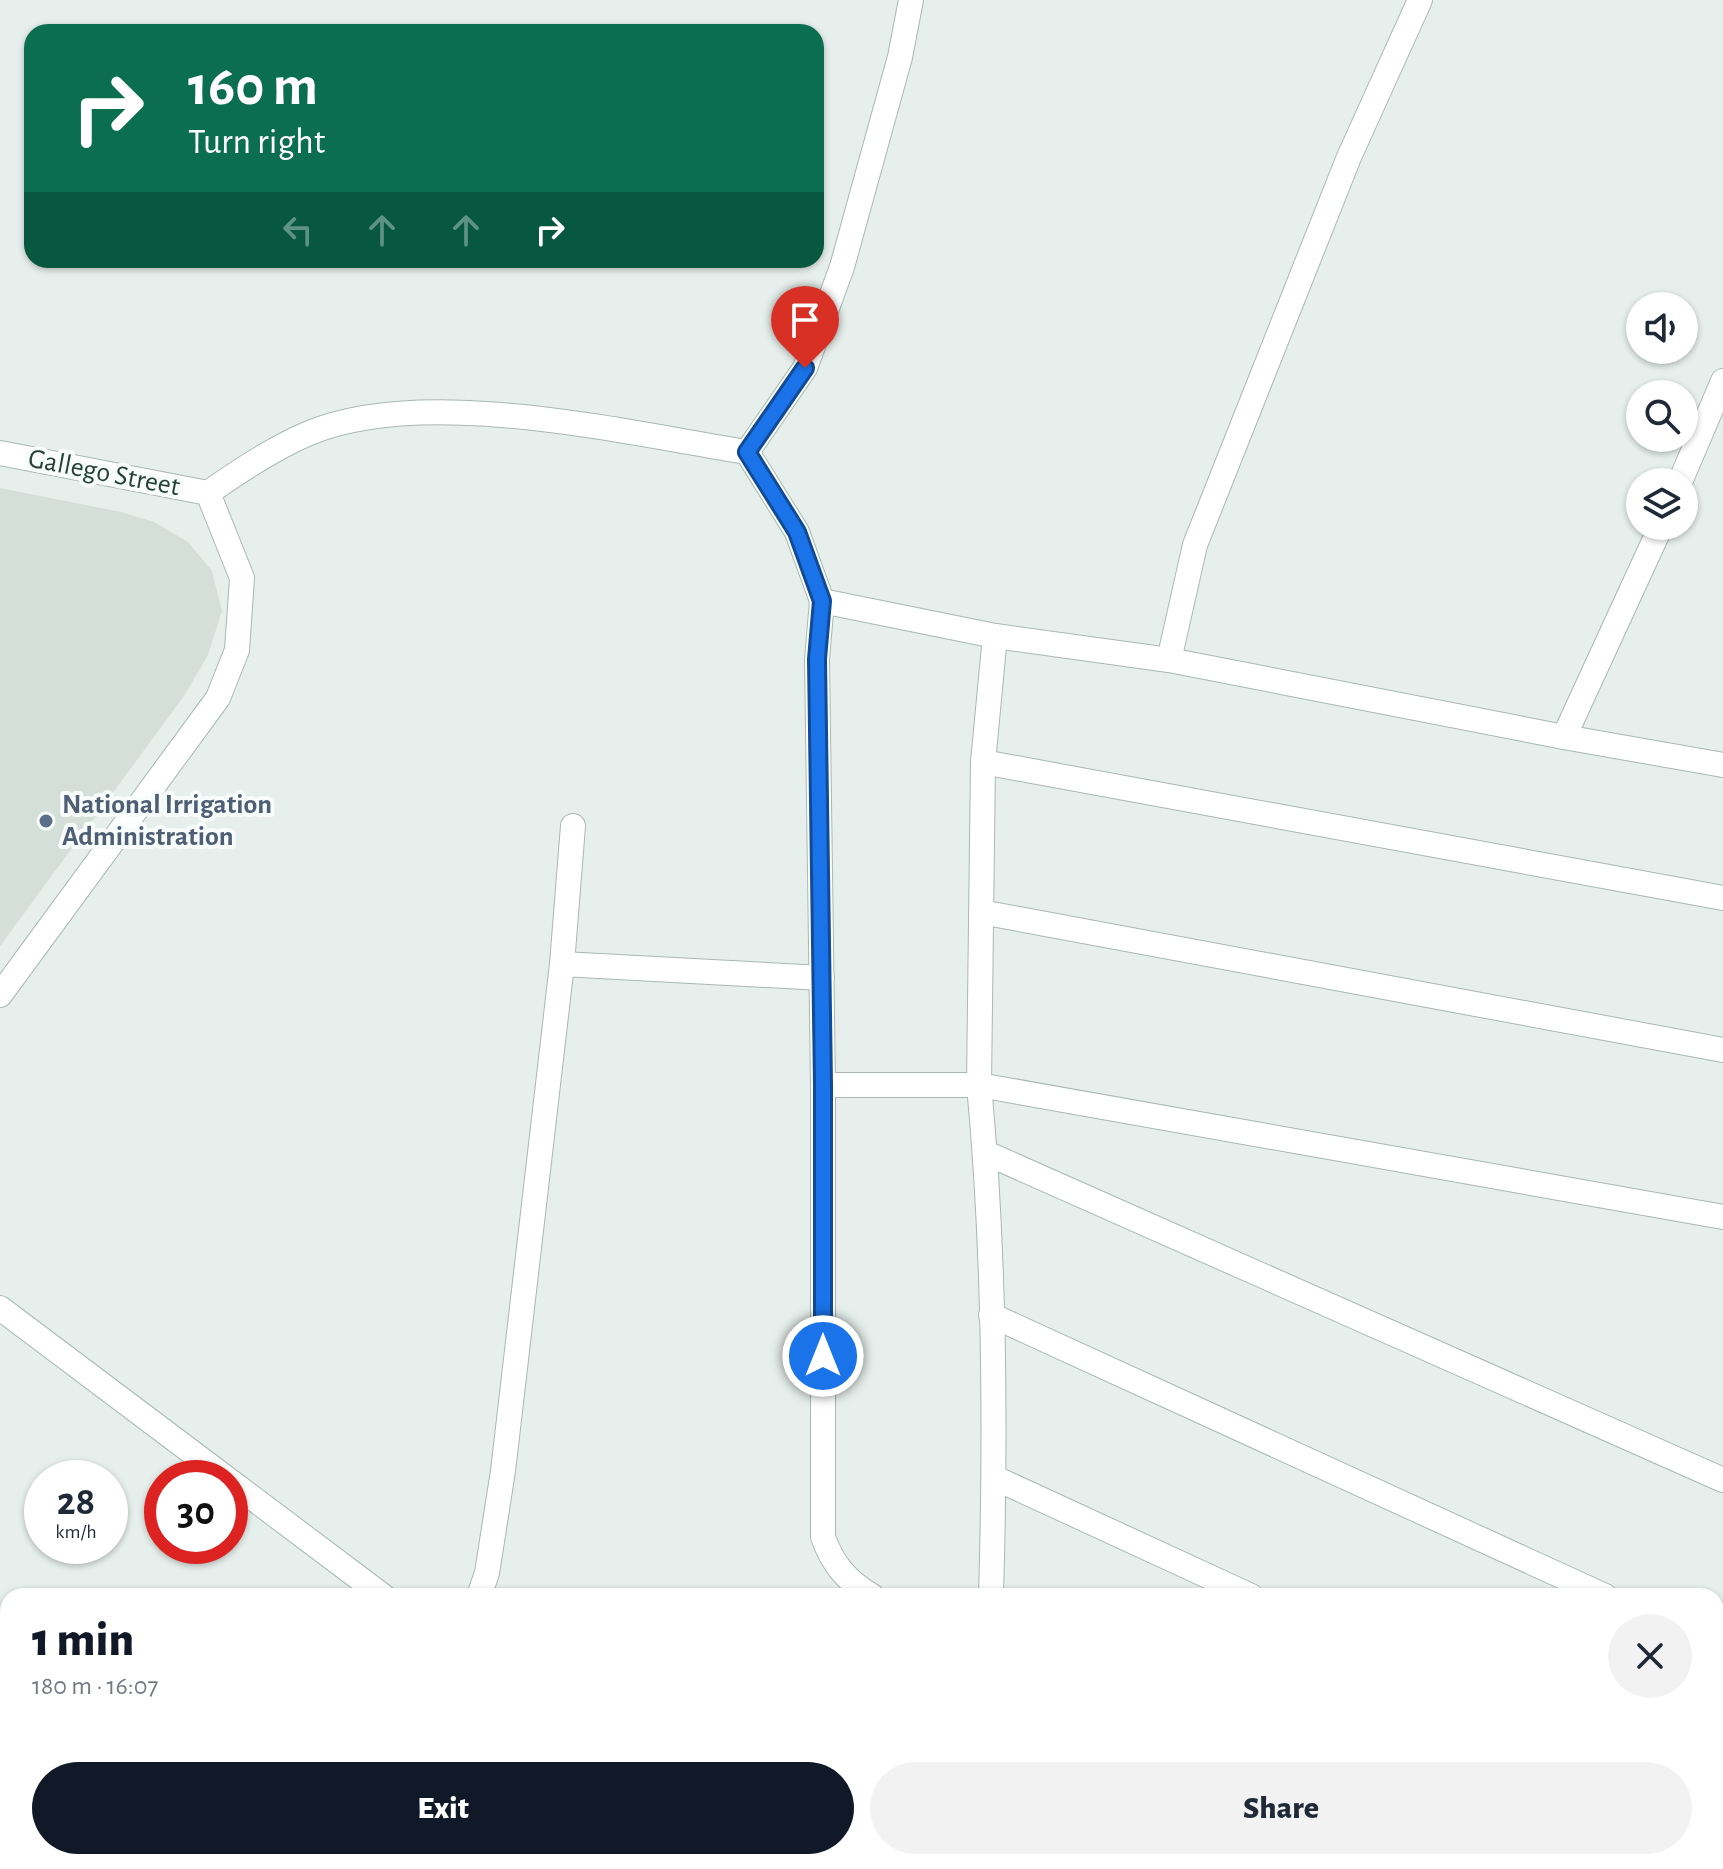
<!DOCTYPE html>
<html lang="en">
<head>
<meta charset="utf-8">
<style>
  body { margin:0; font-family:"Alegreya Sans",sans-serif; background:#f2f2f3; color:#1f2937; height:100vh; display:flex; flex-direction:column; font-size:30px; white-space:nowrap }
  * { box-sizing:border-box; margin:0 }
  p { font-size:26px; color:#747a83 }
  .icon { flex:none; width:44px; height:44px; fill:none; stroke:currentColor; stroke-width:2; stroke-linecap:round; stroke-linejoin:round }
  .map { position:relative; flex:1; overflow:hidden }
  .side { position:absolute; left:0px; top:1588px; width:1724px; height:282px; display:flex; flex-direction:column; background:#fff; border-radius:24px 24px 0 0; box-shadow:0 2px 6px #0004 }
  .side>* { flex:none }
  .hud { position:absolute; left:24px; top:24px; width:800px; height:244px; border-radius:24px; box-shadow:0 2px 6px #0004; background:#0b6e4f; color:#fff; overflow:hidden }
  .tools { position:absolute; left:1626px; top:292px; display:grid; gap:16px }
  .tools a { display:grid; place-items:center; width:72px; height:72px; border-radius:50%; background:#fff; box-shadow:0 2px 6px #0004; font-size:40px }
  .speed { position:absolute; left:24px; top:1460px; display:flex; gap:16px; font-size:40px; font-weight:700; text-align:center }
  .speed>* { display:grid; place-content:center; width:104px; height:104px; border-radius:50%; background:#fff; box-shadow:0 2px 6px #0004; line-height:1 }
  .speed small { font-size:20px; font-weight:400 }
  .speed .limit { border:12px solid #d22; background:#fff; color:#111 }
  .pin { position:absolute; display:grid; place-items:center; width:68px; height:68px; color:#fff; margin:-82px -34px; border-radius:50% 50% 50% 0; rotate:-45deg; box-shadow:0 0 8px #0007 }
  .pin .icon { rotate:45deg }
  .me { position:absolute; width:88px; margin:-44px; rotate:0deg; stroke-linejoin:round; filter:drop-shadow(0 0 6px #0008) }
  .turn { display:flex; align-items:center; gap:28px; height:168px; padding:0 32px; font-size:36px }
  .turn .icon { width:104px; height:104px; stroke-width:2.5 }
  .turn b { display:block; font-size:56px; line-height:68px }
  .lanes { display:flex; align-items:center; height:76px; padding:0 32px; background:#0003; justify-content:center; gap:40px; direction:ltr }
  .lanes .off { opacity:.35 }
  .round { display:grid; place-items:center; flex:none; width:84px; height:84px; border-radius:42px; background:#f2f2f3 }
  .head { display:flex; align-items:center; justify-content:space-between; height:136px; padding:0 32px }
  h1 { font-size:48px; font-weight:800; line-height:60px; color:#111827 }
  .cta { display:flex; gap:16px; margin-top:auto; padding:16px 32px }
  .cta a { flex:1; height:92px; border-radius:48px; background:#111827; color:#fff; font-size:32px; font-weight:800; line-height:92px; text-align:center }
  .cta a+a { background:#f2f2f3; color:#1f2937 }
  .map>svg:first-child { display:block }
  .built { fill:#d4dfda }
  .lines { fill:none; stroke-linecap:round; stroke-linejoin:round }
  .minor-casing { stroke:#a8b8b2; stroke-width:26 }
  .tertiary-casing { stroke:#a8b8b2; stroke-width:26 }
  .minor { stroke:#fff; stroke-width:24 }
  .tertiary { stroke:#fff; stroke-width:24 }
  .route-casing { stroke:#114b97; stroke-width:20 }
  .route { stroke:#1a73e8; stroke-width:14 }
  .service-dot { fill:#5c6f8a; stroke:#f7fbf9; stroke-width:3 }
  .labels { text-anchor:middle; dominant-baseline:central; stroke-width:8; stroke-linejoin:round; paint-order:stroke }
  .street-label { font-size:28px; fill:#24423a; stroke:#f7fbf9 }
  .service-label { font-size:28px; font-weight:bold; fill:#4e5e75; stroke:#f7fbf9; text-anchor:start }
</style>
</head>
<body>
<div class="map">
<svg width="1723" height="1869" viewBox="0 0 1723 1869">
  <rect width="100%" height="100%" fill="#e6efeb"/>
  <!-- built -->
  <g class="built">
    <path d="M0,488L121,512L154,522L188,542L212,571L222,611L208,655L184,696L0,946Z"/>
    <path d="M0,1710L8,1716V1862H206L215,1869H0Z"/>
  </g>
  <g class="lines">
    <!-- minor casing -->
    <g class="minor-casing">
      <g id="minor">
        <path d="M1680,482L1723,381"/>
        <path d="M208,493C239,471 272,449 307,434C422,384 625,433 747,452"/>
        <path d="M822,601L995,636L983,762L979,1085L1723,1217"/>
        <path d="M995,636L1169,660L1564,737L1723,765"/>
        <path d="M1169,660L1195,545L1349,157L1420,0"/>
        <path d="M1564,737L1661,526"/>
        <path d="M983,762L1723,898"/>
        <path d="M981,912L1723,1050"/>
        <path d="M562,964L573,826"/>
        <path d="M823,1085H979C995,1255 996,1426 991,1596"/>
        <path d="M986,1153L1723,1480"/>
        <path d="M991,1315L1605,1596"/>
        <path d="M995,1478L1251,1596"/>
        <path d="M479,1596L487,1573L503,1471L562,964L822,978"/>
        <path d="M872,1596C847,1581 833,1565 823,1537V1085L817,659L822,601L797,532L747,452L805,368L842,267L900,57L911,0"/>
        <path d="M1716,1647L1723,1650"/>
        <path d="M0,1683L8,1689"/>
        <path d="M1716,1794L1723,1786"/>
        <path d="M229,1862L238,1869"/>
        <path d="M1467,1862L1482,1869"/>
        <path d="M1648,1869L1655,1862"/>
      </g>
    </g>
    <!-- tertiary casing -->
    <g class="tertiary-casing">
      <g id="tertiary">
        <path d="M0,453L208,493L242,578L237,650L218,698L0,995"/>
        <path d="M0,1308L226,1478"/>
        <path d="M230,1481L383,1596"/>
        <path d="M736,1862L745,1869"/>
      </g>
    </g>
    <!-- minor -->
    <use href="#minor" class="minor"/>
    <!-- tertiary -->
    <use href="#tertiary" class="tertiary"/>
  </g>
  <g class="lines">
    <!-- route casing -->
    <g class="route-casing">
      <path id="route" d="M805,368L747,452L797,532L822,601L817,659L823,1085V1356"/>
    </g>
    <!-- route -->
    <use href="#route" class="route"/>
  </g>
  <!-- markers -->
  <circle class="service-dot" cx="46" cy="821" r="8"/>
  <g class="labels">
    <!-- street labels -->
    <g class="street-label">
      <text transform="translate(104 473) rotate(11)">Gallego Street</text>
    </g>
    <!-- service labels -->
    <g class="service-label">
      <text x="62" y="805">National Irrigation<tspan x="62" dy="32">Administration</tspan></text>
    </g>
  </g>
</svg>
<div class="tools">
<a><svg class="icon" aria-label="sound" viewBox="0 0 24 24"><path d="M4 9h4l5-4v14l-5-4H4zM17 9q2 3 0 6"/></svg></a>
<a><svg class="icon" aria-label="search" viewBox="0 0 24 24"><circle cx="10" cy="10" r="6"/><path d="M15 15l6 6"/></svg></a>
<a><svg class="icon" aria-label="layers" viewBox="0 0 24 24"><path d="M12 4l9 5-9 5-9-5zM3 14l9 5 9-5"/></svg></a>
</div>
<div class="speed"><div>28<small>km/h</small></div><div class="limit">30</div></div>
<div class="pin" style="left:805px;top:368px;background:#d93025"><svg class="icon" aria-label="arrive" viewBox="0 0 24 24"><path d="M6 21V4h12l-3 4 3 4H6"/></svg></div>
<svg class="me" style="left:823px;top:1356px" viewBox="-20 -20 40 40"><circle r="17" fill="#1a73e8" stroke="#fff" stroke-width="3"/><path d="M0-11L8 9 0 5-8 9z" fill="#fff"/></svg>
<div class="hud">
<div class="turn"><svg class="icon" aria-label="right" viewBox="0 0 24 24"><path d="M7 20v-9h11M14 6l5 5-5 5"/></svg><div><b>160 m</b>Turn right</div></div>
<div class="lanes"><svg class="icon off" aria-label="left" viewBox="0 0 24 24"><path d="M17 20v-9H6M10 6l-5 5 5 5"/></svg><svg class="icon off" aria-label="ahead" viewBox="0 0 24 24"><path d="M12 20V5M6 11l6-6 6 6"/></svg><svg class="icon off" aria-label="ahead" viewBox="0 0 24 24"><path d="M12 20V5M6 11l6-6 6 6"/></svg><svg class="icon" aria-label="right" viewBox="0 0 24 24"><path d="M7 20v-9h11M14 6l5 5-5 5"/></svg></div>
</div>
<section class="side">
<div class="head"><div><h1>1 min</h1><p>180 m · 16:07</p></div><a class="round"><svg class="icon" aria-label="close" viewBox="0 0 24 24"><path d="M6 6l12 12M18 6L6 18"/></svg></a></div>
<div class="cta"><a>Exit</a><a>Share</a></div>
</section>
</div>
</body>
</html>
